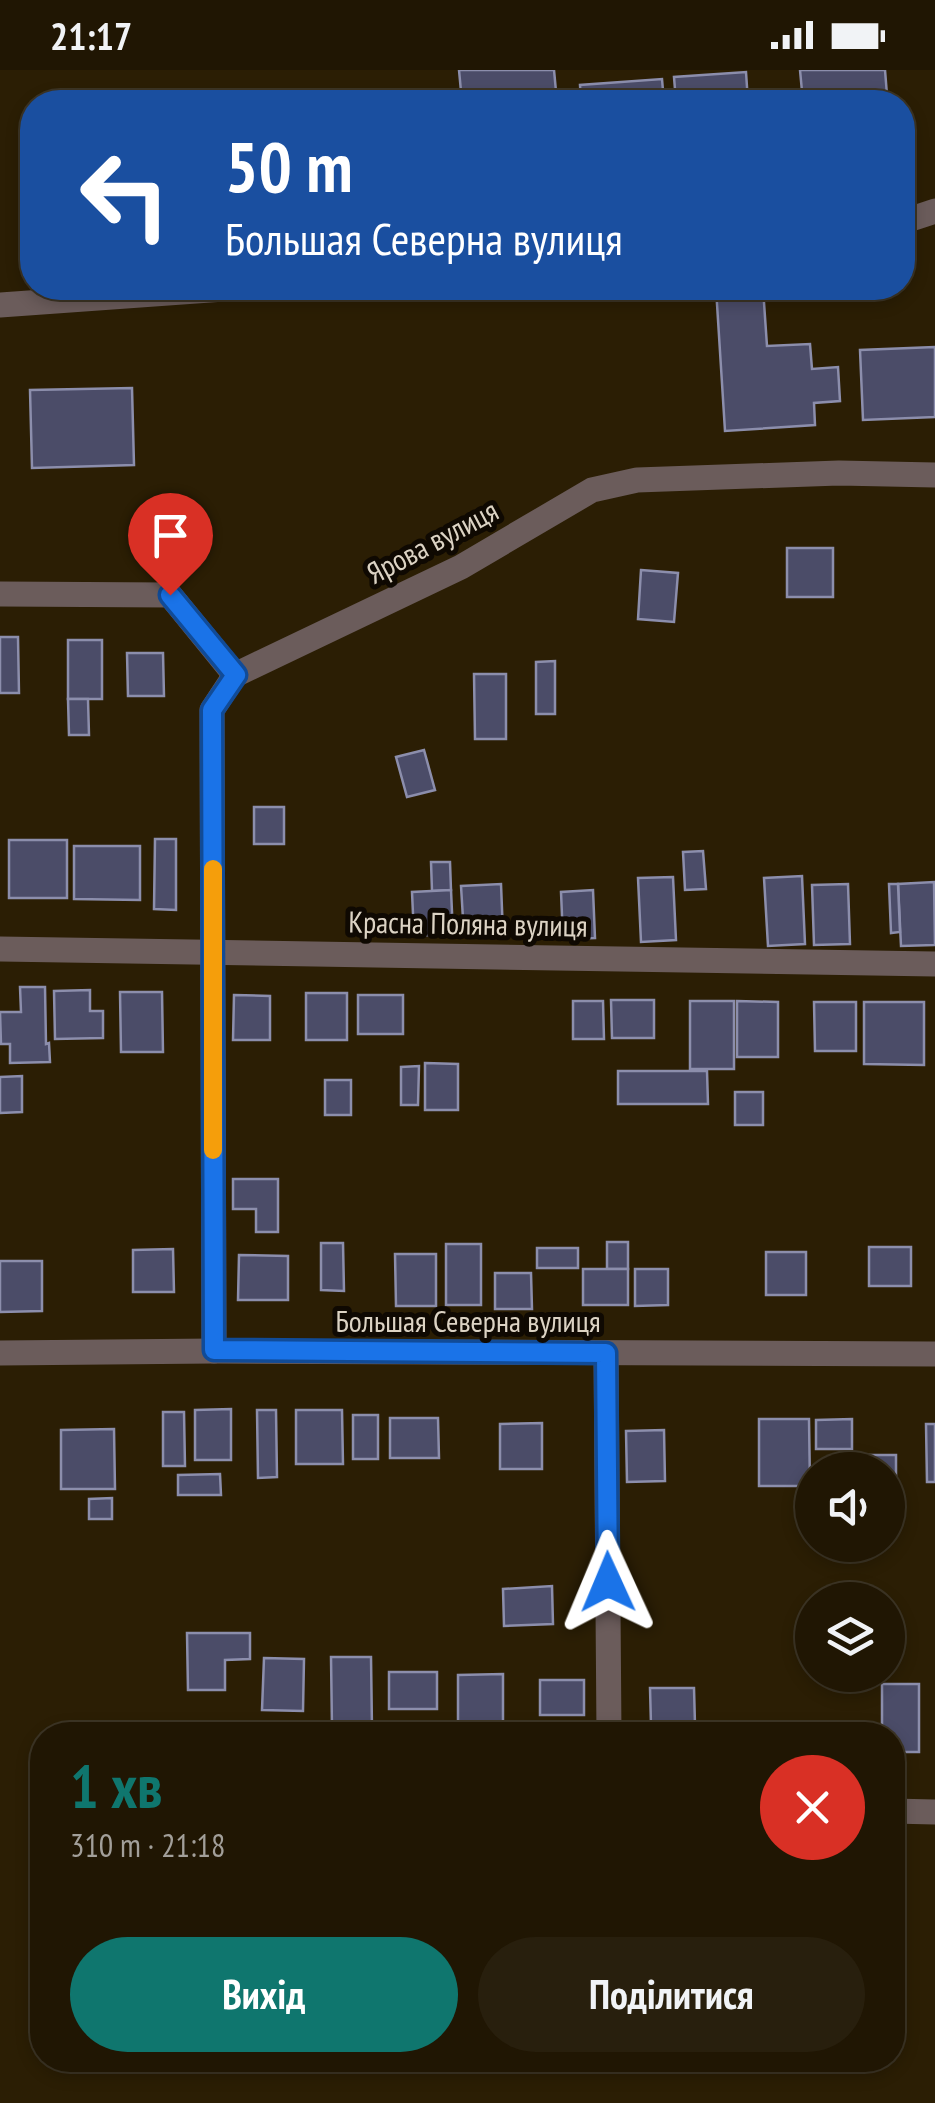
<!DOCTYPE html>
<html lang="uk">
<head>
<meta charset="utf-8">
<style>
  body { margin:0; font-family:"PT Sans Narrow",sans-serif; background:#281f0d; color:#f1f3f6; height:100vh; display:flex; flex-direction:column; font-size:38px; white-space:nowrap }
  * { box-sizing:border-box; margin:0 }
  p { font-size:32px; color:#a29f9a }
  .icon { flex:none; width:55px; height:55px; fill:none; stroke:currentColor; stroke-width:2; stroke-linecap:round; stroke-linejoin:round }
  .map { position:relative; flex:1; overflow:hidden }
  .panel { position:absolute; left:30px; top:1652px; width:875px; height:350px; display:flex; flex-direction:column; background:#201603; border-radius:40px; box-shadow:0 5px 15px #0003,0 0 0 2px #3d3525 }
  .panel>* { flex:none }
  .guide { position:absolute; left:20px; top:20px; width:895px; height:210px; border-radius:40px; box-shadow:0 5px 15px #0003,0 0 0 2px #3d3525; background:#1a4fa0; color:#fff; overflow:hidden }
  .fabs { position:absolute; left:795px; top:1382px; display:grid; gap:20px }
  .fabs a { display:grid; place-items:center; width:110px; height:110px; border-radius:50%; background:#201603; box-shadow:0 5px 15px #0003,0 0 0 2px #3d3525; font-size:50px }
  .pin { position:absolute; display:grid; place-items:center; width:85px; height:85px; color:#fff; margin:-102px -42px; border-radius:50% 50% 50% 0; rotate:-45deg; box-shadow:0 0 10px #0007 }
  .pin .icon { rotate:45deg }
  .me { position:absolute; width:110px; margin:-55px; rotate:359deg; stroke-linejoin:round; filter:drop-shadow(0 0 8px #0008) }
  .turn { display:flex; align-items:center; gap:35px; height:210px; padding:0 40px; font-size:45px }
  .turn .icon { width:130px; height:130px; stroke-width:2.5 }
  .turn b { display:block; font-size:70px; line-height:85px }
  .round { display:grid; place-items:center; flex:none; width:105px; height:105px; border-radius:52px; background:#281f0d }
  .overview { display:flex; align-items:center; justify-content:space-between; height:170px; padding:0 40px }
  h1 { font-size:60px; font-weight:700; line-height:75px; color:#0f766e }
  .primary-button { display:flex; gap:20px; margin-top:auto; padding:20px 40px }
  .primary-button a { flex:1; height:115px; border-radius:60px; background:#0f766e; color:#fff; font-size:40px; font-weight:700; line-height:115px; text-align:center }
  .primary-button a+a { background:#281f0d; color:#f1f3f6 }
  .status { display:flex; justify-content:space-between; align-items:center; height:70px; padding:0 50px; background:#201603; direction:ltr }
  .status svg { height:28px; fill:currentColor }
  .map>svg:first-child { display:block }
  .building { fill:#4b4c68; stroke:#8c8eac; stroke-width:2.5 }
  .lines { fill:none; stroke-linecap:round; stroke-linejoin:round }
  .street { stroke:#6b5c5b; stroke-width:25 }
  .route-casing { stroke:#114b97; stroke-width:25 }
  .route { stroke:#1a73e8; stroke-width:18 }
  .slow { stroke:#f59e0b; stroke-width:18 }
  .labels { text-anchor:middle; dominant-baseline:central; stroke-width:10; stroke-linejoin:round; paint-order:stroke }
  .street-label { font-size:30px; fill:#dcd3c4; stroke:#0f0902 }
</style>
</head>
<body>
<div class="status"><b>21:17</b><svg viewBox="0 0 49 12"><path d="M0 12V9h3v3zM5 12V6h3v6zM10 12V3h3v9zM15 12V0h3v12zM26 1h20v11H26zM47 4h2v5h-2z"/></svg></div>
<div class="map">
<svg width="935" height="2033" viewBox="0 0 935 2033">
  <rect width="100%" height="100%" fill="#2b1e04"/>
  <!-- building -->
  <g class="building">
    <path d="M459,0H554L557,32H462Z"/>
    <path d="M800,0H885L887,25L803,32Z"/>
    <path d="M746,2L748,32H676L674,7Z"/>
    <path d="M662,9L664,32H581L580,15Z"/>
    <path d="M716,218H763L767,276L810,274L812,299L838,297L840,331L814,333L815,355L725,361Z"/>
    <path d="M935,277V347L863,350L860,280Z"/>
    <path d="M132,318L134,395L32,398L30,320Z"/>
    <rect x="787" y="478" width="46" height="49"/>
    <path d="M641,500L678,503L674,552L638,549Z"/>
    <path d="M0,567H18L19,623H0Z"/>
    <rect x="68" y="570" width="34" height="59"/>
    <path d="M127,583H163L164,626H128Z"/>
    <path d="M555,591V644H536V592Z"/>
    <path d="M474,604H506V669H475Z"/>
    <path d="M68,629H88L89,665H69Z"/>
    <path d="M424,680L435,720L407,727L396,687Z"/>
    <rect x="254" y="737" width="30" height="37"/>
    <path d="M155,769H176V840L154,839Z"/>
    <rect x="9" y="770" width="58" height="58"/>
    <path d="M74,776H140V830L74,829Z"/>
    <path d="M703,781L706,819L685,820L683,782Z"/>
    <path d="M431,792H450L451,820L432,821Z"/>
    <path d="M802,806L805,874L768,876L764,808Z"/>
    <path d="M673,807L676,870L641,872L638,808Z"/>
    <path d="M934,812L935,875L901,876L898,814Z"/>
    <path d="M501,814L503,864L464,865L461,816Z"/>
    <path d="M848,814L850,874L814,875L812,815Z"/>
    <path d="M889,814H898L900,862L891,863Z"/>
    <path d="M451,820L453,864L414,866L412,822Z"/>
    <path d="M593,820L595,868L563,869L561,822Z"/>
    <path d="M20,917H45L46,974L49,973L50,992L10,993V974H1L0,942H21Z"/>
    <path d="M90,920V941H103V968L55,969L54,921Z"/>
    <path d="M120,922H162L163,982H121Z"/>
    <rect x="306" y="923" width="41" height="47"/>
    <path d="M234,925L270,926V970H233Z"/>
    <rect x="358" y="925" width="45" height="39"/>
    <path d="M611,930H654V968H612Z"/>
    <path d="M573,931H603L604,969H573Z"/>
    <rect x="690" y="931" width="44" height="68"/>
    <path d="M737,931L778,932V987H737Z"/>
    <path d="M814,932H856V981H815Z"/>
    <path d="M864,932H924V995L864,994Z"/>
    <path d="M425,993L458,994V1040H425Z"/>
    <path d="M419,996L418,1035H401V997Z"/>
    <path d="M618,1001H707L708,1034H618Z"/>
    <path d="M22,1006V1042L0,1043V1007Z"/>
    <rect x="325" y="1010" width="26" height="35"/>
    <rect x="735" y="1022" width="28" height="33"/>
    <path d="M233,1109H278V1162H256V1139H233Z"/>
    <rect x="607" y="1172" width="21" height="27"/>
    <path d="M321,1173H343L344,1221L321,1220Z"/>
    <rect x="446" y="1174" width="35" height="61"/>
    <rect x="869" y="1177" width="42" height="39"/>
    <rect x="537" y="1178" width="41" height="20"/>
    <path d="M173,1179L174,1222H133V1180Z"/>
    <rect x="766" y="1182" width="40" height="43"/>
    <path d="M395,1184H436V1236H396Z"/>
    <path d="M239,1185L288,1186V1230H238Z"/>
    <path d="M0,1191H42V1241L0,1242Z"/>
    <rect x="583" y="1199" width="45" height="36"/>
    <path d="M635,1199H668V1235L635,1236Z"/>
    <path d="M495,1203H531L532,1239H495Z"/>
    <path d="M231,1339V1390H195V1340Z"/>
    <path d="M257,1340H276L277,1407L258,1408Z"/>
    <path d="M296,1340H342L343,1394H296Z"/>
    <path d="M163,1342H184L185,1396H163Z"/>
    <rect x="353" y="1345" width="25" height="44"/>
    <path d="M390,1348H438L439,1388H390Z"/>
    <path d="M759,1349H809L810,1416H759Z"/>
    <path d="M852,1349V1379H816V1350Z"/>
    <path d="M542,1353V1399H500V1354Z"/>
    <path d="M926,1354H935V1412H927Z"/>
    <path d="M114,1359L115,1419H61V1360Z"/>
    <path d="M664,1360L665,1411L627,1412L626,1361Z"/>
    <path d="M854,1385H896V1430H888V1400H854Z"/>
    <path d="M220,1404L221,1425H178V1405Z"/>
    <path d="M112,1428V1449H89V1429Z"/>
    <path d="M552,1516L553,1554L504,1556L503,1519Z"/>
    <path d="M187,1563H250V1589L225,1590V1620H188Z"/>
    <path d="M331,1587H371L372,1659H332Z"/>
    <path d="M264,1588L304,1589L303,1641L262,1640Z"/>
    <rect x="389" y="1602" width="48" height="37"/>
    <path d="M503,1604V1665H458V1605Z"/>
    <rect x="540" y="1610" width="44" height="35"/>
    <path d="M882,1614H919V1682H892V1665H882Z"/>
    <path d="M650,1618H694L695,1655H651Z"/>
  </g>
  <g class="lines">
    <!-- street -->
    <g class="street">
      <path d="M902,152L935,141"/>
      <path d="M0,235L238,218"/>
      <path d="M0,524L170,525L235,605L461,497L592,420L637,410L839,403L935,405"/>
      <path d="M0,879L935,894"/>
      <path d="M214,1281L212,640L235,605"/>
      <path d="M0,1283L214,1281L935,1284"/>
      <path d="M606,1283L609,1665"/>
      <path d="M892,1741L935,1742"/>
    </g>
  </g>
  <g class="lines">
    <!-- route casing -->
    <g class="route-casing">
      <path id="route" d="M170,525L236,605L212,640L214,1280L606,1283L608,1512"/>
    </g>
    <!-- route -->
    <use href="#route" class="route"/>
    <!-- slow -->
    <path class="slow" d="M213,799V1080"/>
  </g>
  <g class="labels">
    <!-- street labels -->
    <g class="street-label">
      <text transform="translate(432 471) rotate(-28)">Ярова вулиця</text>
      <text transform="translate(468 853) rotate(1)">Красна Поляна вулиця</text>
      <text x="468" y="1250">Большая Северна вулиця</text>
    </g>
  </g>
</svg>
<div class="fabs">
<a><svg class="icon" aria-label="sound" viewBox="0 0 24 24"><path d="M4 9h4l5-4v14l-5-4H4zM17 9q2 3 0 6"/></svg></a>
<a><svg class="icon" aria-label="layers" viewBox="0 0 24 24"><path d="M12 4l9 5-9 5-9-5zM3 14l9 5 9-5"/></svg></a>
</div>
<div class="pin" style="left:170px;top:525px;background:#d93025"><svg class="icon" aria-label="arrive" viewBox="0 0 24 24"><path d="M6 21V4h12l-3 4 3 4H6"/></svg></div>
<svg class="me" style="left:608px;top:1512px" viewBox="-20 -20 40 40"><path d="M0-17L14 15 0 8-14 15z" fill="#1a73e8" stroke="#fff" stroke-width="4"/></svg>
<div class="guide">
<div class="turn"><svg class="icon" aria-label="left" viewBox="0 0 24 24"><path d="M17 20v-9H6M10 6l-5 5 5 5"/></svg><div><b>50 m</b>Большая Северна вулиця</div></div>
</div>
<section class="panel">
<div class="overview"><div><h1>1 хв</h1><p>310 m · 21:18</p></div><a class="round" style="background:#d93025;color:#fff"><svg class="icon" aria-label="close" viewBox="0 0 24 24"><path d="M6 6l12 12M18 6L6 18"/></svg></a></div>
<div class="primary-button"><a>Вихід</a><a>Поділитися</a></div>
</section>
</div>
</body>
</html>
